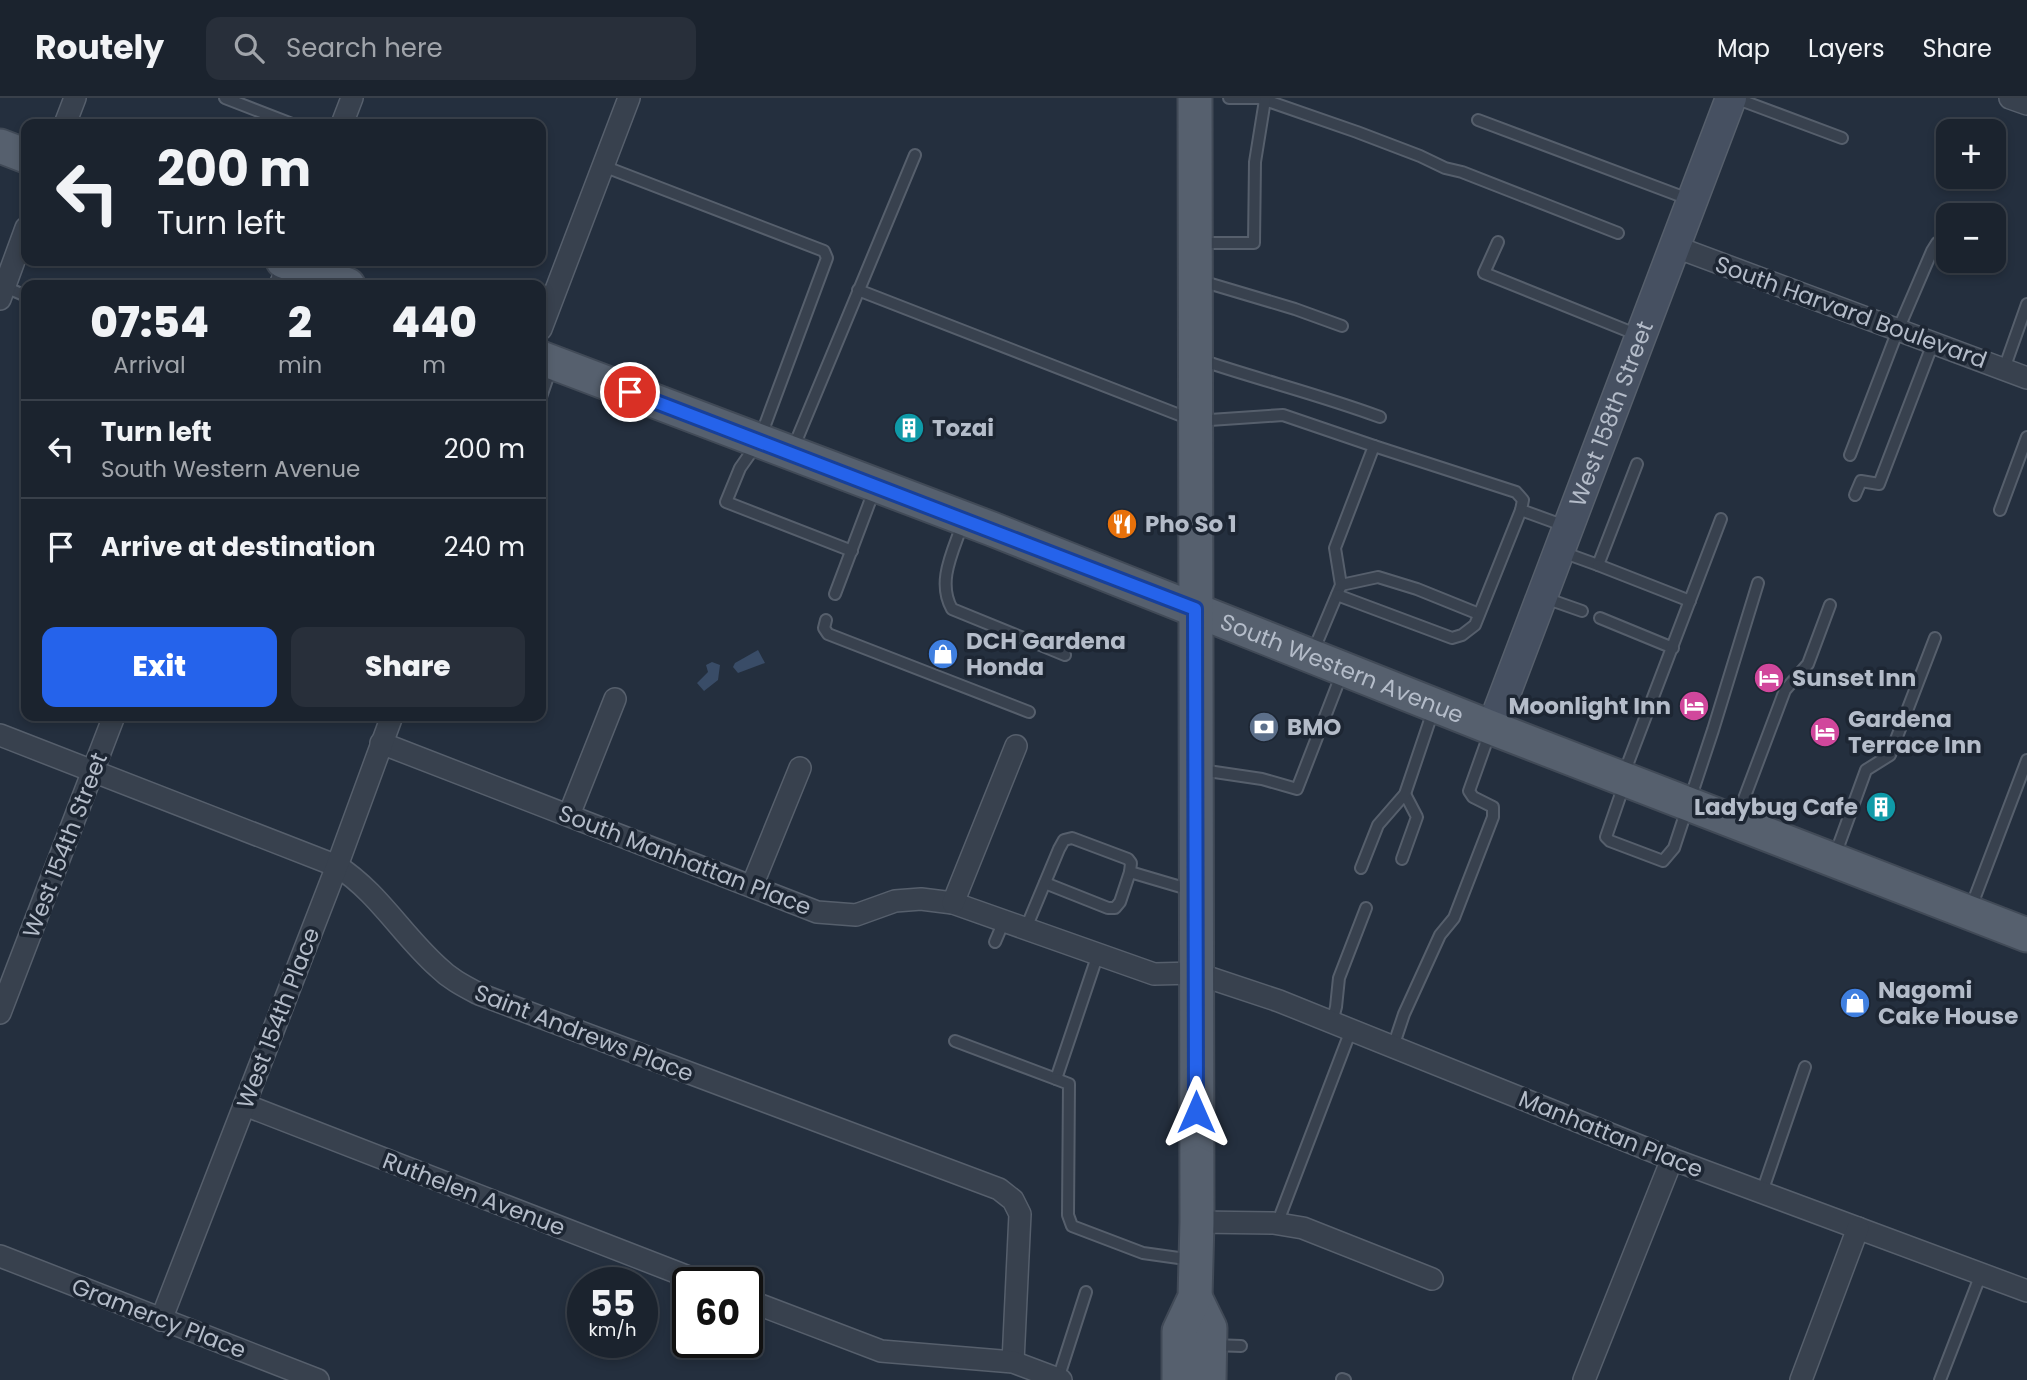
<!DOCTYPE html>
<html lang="en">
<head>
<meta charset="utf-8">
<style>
  body { margin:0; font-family:Poppins,sans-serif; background:#282f3a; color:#f1f3f6; height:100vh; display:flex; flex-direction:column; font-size:26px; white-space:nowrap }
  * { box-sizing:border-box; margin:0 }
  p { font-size:23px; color:#a0a4aa }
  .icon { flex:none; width:38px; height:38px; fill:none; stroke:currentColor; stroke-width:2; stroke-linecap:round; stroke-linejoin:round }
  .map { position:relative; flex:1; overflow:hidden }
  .details { position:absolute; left:21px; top:182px; width:525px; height:441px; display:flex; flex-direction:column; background:#1b232e; border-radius:14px; box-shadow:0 4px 10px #0003,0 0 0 2px #39404a }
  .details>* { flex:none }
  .hud { position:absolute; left:21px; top:21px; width:525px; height:147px; border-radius:14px; box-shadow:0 4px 10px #0003,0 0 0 2px #39404a; background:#1b232e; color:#f1f3f6; overflow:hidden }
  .buttons { position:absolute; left:1936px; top:21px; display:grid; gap:14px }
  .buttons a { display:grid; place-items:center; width:70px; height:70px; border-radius:14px; background:#1b232e; box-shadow:0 4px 10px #0003,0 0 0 2px #39404a; font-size:35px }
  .speed { position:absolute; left:567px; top:1169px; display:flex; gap:14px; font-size:35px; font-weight:700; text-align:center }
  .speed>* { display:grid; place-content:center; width:91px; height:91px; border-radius:50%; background:#1b232e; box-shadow:0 4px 10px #0003,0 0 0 2px #39404a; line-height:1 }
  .speed small { font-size:18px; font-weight:400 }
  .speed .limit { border:4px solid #111; border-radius:10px; background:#fff; color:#111 }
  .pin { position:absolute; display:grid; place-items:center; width:60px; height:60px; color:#fff; margin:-30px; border:4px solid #fff; border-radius:50%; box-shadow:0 2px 7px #0007 }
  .me { position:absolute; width:77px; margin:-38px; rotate:0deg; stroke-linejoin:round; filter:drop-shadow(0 0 5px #0008) }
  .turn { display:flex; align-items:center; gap:24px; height:147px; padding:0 21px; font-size:32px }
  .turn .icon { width:91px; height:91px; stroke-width:2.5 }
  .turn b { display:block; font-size:49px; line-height:60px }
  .eta { display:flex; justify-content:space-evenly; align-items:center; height:119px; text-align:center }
  .eta b { font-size:42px; font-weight:800; line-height:49px }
  .button { display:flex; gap:14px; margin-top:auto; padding:14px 21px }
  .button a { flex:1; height:80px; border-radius:14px; background:#2563eb; color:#fff; font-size:28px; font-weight:800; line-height:80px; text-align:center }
  .button a+a { background:#282f3a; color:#f1f3f6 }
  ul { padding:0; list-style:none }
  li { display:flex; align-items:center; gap:21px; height:98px; padding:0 21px; border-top:2px solid #39404a }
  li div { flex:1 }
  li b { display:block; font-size:26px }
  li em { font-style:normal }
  header { display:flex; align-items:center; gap:42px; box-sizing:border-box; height:98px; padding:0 35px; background:#1b232e; border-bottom:2px solid #39404a }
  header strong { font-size:33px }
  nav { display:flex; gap:38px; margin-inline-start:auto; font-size:24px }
  .search { width:490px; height:63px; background:#282f3a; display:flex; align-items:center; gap:18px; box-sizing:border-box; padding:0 24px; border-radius:14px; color:#a0a4aa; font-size:26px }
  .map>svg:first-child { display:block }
  .water { fill:#394c67 }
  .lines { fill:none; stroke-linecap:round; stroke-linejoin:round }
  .lane-casing { stroke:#565f6c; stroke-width:14 }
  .street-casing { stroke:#565f6c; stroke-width:24 }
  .secondary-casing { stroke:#565f6c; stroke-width:33 }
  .primary-casing { stroke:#414a57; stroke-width:37 }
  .lane { stroke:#38414e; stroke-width:10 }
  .street { stroke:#38414e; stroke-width:21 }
  .secondary { stroke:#465061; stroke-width:30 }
  .primary { stroke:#56606e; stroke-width:33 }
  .route-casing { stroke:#184099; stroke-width:18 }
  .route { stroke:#2563eb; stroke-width:12 }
  .labels { text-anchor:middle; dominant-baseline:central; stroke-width:7; stroke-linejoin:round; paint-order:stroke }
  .street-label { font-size:23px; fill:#b4bcc9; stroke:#1d2633 }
  .poi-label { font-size:23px; font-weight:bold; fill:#b4bcc9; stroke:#1d2633; text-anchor:start }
</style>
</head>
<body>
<header>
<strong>Routely</strong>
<div class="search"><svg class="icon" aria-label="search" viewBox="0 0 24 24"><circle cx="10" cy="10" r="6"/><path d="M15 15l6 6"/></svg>Search here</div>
<nav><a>Map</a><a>Layers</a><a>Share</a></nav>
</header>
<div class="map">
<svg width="2027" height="1282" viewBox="0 0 2027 1282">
  <rect width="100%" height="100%" fill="#242f3e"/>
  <!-- water -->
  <g class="water">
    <path d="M758,552L765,565L738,575L733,569L735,565Z"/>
    <path d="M712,564L720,567L718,582L704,593L697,585L708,574L706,567Z"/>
  </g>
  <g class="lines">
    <!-- lane casing -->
    <g class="lane-casing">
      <g id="lane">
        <path d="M225,0L292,26"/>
        <path d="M1229,0H1259L1357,34L1420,58L1445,70L1462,74L1618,135"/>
        <path d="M1735,0L1842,40"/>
        <path d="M1478,22L1691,102"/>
        <path d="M603,68L824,153L827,160L759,343L740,370L726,404L852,453"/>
        <path d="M1498,144L1484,175L1638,237"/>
        <path d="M1198,145H1254L1255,64L1265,2"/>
        <path d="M1201,183L1295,211L1342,228"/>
        <path d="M3,188L26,198"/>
        <path d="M858,192L1195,323L1283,317L1374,348L1335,450L1341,487L1312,556"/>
        <path d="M1201,262C1260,282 1321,297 1380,319"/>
        <path d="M2004,271L2027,206"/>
        <path d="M541,299L552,267"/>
        <path d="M1374,348L1516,394L1523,402L1521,412L1565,428"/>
        <path d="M792,353L915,57"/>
        <path d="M1850,357L1898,232L1932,153L1937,145L1948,146"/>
        <path d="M1855,397L1861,383L1879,386L1933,245"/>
        <path d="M2000,412L2027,339"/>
        <path d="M963,424C954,452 936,483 952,511L1065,557"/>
        <path d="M1562,454L1598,467L1637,366"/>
        <path d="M1598,467L1690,503"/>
        <path d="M1341,487L1378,479L1417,491L1479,516"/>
        <path d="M835,496L875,390"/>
        <path d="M1337,497L1452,540L1462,537L1475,527L1521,412"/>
        <path d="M1545,500L1582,513"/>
        <path d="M1600,520L1673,550"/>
        <path d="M826,522L824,530L828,536L1029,614"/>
        <path d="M1201,672L1262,681L1297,691L1342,575"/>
        <path d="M1623,678L1721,421"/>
        <path d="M1624,687L1606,739L1610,743L1663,763L1674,750L1713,632L1758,485"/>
        <path d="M1736,722L1785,592L1808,566L1830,507"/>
        <path d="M1834,760L1866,672L1890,657L1935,540"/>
        <path d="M1402,761L1417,719L1405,696"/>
        <path d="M1361,770L1378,727L1405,696L1434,610"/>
        <path d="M1045,785L1108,810H1115L1120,804L1130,774"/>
        <path d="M1970,812L2027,662"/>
        <path d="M1026,830L1059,751L1064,742L1072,740L1128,761L1131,765L1130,774L1191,792"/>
        <path d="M995,844L1004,823"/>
        <path d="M1332,924L1336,909L1339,880L1366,810"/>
        <path d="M955,943L1056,981L1098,856"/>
        <path d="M1393,949L1404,916L1440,837L1454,820L1493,719V709L1473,699L1469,693L1490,634"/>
        <path d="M1056,981L1069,986L1068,1117L1072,1128L1143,1155L1193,1162"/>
        <path d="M1762,1094L1805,969"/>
        <path d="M1277,1126L1351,932"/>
        <path d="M1213,1247L1241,1248"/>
        <path d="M1058,1281L1086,1194"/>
        <path d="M1342,1281L1345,1282"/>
        <path d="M1940,1282L1981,1176"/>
      </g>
    </g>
    <!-- street casing -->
    <g class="street-casing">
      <g id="street">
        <path d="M2010,0L2027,6"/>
        <path d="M65,26L75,0"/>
        <path d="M342,26L352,0"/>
        <path d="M1676,149L2027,280"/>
        <path d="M280,187L290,163"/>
        <path d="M0,201L26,130"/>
        <path d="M541,231L629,0"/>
        <path d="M0,637L337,768C378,794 402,837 438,869C450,881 464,888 479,896L999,1091L1013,1102L1020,1116L1013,1264"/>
        <path d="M381,645L817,814L856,817L895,803L921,801L953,805L1154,876L1195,875L1279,903L1672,1061L2027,1193"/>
        <path d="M569,717L615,601"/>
        <path d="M752,788L800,670"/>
        <path d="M953,805L1016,648"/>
        <path d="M0,915L114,618"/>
        <path d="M245,1007L704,1185"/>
        <path d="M1197,1124L1273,1125L1303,1130L1432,1181"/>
        <path d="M0,1158L318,1282"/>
        <path d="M747,1202L881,1253L1013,1264L1061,1282"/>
        <path d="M161,1222L337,768L392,618"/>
        <path d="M1584,1282L1672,1061"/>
        <path d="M1801,1282L1858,1130"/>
      </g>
    </g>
    <!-- secondary casing -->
    <g class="secondary-casing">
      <g id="secondary">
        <path id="s1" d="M1492,630L1731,0"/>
      </g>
    </g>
    <!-- primary casing -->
    <g class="primary-casing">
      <g id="primary">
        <path d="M0,48L26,58"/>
        <path d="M283,163L348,187"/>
        <path id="s2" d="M541,260L992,431L1492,630L2027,837"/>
        <path d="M1195,1199L1210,1230L1209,1282"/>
        <path d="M1179,1282V1233L1195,1199L1197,1124L1195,0"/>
      </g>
    </g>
    <!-- lane -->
    <use href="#lane" class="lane"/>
    <!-- street -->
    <use href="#street" class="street"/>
    <!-- secondary -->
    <use href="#secondary" class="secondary"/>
    <!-- primary -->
    <use href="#primary" class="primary"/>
  </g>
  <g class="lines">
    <!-- route casing -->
    <g class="route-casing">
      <path id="route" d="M630,294L1195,511L1196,1014"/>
    </g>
    <!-- route -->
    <use href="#route" class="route"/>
  </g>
  <!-- icons -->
  <defs>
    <g id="building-disc" transform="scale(1.575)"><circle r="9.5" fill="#0f9aa8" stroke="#1d2633"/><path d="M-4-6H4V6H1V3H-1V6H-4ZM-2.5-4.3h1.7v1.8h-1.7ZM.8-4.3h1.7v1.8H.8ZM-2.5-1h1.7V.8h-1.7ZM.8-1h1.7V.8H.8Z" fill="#fff"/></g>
    <g id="restaurant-disc" transform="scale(1.575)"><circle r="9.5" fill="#e8710a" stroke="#1d2633"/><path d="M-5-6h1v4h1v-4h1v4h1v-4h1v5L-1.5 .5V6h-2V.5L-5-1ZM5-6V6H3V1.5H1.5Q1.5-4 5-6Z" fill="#fff"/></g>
    <g id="shop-disc" transform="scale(1.575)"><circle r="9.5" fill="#3f7fe0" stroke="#1d2633"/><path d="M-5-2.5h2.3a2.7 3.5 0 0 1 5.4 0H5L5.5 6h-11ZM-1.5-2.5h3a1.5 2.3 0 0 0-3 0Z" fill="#fff"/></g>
    <g id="hotel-disc" transform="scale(1.575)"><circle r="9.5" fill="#d1479c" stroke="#1d2633"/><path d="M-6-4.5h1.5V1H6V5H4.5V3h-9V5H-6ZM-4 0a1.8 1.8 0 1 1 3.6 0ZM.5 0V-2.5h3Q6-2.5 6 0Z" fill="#fff"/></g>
    <g id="bank-disc" transform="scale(1.575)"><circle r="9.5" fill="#5c6f8a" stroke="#1d2633"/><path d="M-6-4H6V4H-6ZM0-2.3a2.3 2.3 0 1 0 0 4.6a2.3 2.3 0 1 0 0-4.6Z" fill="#fff"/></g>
  </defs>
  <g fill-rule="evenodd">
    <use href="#building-disc" x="909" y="330"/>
    <use href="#restaurant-disc" x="1122" y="426"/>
    <use href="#shop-disc" x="943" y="556"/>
    <use href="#hotel-disc" x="1769" y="580"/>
    <use href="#hotel-disc" x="1694" y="608"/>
    <use href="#bank-disc" x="1264" y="629"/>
    <use href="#hotel-disc" x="1825" y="634"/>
    <use href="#building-disc" x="1881" y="709"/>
    <use href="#shop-disc" x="1855" y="905"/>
  </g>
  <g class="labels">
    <!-- street labels -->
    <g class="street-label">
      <text transform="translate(1851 214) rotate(20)">South Harvard Boulevard</text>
      <text stroke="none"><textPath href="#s1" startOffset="336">West 158th Street</textPath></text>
      <text stroke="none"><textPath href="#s2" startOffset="859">South Western Avenue</textPath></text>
      <text transform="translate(65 747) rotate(-69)">West 154th Street</text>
      <text transform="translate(685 762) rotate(21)">South Manhattan Place</text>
      <text transform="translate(278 920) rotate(-69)">West 154th Place</text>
      <text transform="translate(584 935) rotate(21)">Saint Andrews Place</text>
      <text transform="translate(1611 1036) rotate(22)">Manhattan Place</text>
      <text transform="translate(474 1096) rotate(21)">Ruthelen Avenue</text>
      <text transform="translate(159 1220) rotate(21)">Gramercy Place</text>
    </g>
    <!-- poi labels -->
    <g class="poi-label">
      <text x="932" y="330">Tozai</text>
      <text x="1145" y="426">Pho So 1</text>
      <text x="966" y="543">DCH Gardena<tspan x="966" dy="26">Honda</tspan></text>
      <text x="1792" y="580">Sunset Inn</text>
      <text x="1671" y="608" text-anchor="end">Moonlight Inn</text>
      <text x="1848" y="621">Gardena<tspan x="1848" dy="26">Terrace Inn</tspan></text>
      <text x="1287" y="629">BMO</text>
      <text x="1858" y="709" text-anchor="end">Ladybug Cafe</text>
      <text x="1878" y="892">Nagomi<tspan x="1878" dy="26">Cake House</tspan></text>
    </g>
  </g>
</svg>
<div class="buttons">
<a>+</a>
<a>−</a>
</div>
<div class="speed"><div>55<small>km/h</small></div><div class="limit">60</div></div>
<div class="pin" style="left:630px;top:294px;background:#d93025"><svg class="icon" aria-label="arrive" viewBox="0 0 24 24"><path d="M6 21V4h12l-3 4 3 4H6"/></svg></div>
<svg class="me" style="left:1196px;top:1014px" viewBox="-20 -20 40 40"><path d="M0-17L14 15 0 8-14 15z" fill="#2563eb" stroke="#fff" stroke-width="4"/></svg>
<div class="hud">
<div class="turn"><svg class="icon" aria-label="left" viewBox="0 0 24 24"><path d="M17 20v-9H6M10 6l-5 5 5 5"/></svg><div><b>200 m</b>Turn left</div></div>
</div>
<section class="details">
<div class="eta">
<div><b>07:54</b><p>Arrival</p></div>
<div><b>2</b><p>min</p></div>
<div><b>440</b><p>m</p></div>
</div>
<ul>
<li><svg class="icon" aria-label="left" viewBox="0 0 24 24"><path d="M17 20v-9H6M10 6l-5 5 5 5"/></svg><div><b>Turn left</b><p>South Western Avenue</p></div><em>200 m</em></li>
<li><svg class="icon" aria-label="arrive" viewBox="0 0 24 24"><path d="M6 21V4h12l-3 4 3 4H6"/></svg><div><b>Arrive at destination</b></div><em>240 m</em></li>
</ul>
<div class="button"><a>Exit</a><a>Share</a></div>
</section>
</div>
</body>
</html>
